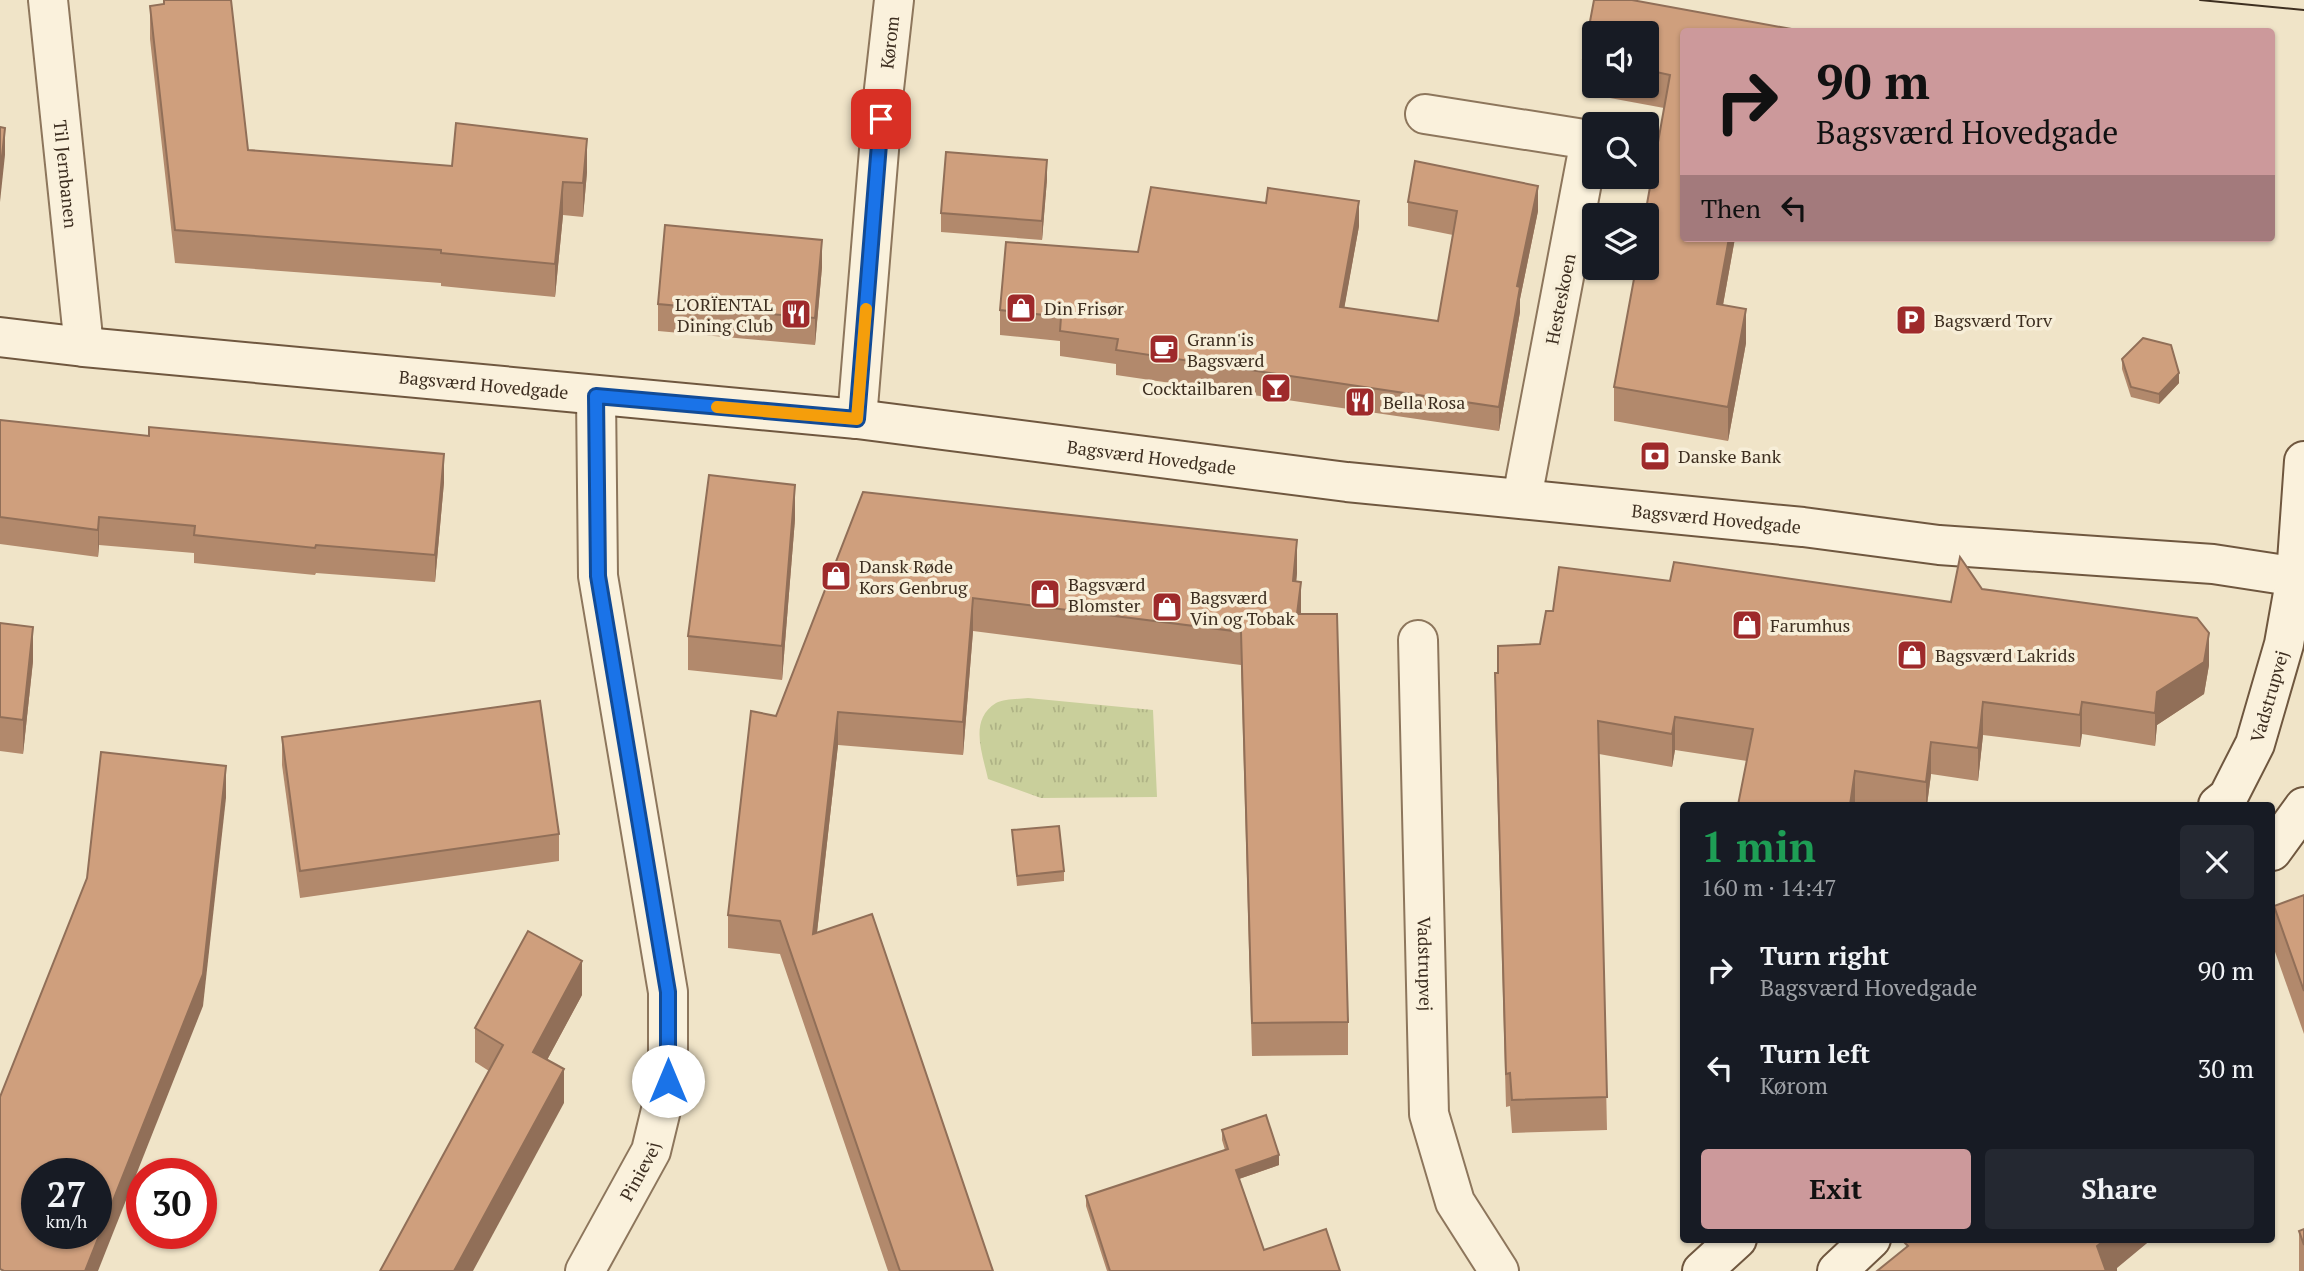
<!DOCTYPE html>
<html lang="en">
<head>
<meta charset="utf-8">
<style>
  body { margin:0; font-family:"PT Serif",serif; background:#242831; color:#f1f3f6; height:100vh; display:flex; flex-direction:column; font-size:26px; white-space:nowrap }
  * { box-sizing:border-box; margin:0 }
  p { font-size:23px; color:#9ea1a6 }
  .icon { flex:none; width:38px; height:38px; fill:none; stroke:currentColor; stroke-width:2; stroke-linecap:round; stroke-linejoin:round }
  .map { position:relative; flex:1; overflow:hidden }
  .panel { position:absolute; left:1680px; top:802px; width:595px; height:441px; display:flex; flex-direction:column; background:#171b24; border-radius:7px; box-shadow:0 2px 5px #0004 }
  .panel>* { flex:none }
  .top-card { position:absolute; left:1680px; top:28px; width:595px; height:214px; border-radius:7px; box-shadow:0 2px 5px #0004; background:#cc999b; color:#111; overflow:hidden }
  .fabs { position:absolute; left:1582px; top:21px; display:grid; gap:14px }
  .fabs a { display:grid; place-items:center; width:77px; height:77px; border-radius:7px; background:#171b24; box-shadow:0 2px 5px #0004; font-size:35px }
  .speed { position:absolute; left:21px; top:1158px; display:flex; gap:14px; font-size:35px; font-weight:700; text-align:center }
  .speed>* { display:grid; place-content:center; width:91px; height:91px; border-radius:50%; background:#171b24; box-shadow:0 2px 5px #0004; line-height:1 }
  .speed small { font-size:18px; font-weight:400 }
  .speed .limit { border:10px solid #d22; background:#fff; color:#111 }
  .pin { position:absolute; display:grid; place-items:center; width:60px; height:60px; color:#fff; margin:-30px; border-radius:14px; box-shadow:0 4px 10px #0006 }
  .me { position:absolute; width:77px; margin:-38px; rotate:0deg; stroke-linejoin:round; filter:drop-shadow(0 0 5px #0008) }
  .turn { display:flex; align-items:center; gap:24px; height:147px; padding:0 21px; font-size:32px }
  .turn .icon { width:91px; height:91px; stroke-width:2.5 }
  .turn b { display:block; font-size:49px; line-height:60px }
  .then { display:flex; align-items:center; height:66px; padding:0 21px; background:#0003; gap:14px; font-size:26px }
  .round { display:grid; place-items:center; flex:none; width:74px; height:74px; border-radius:7px; background:#242831 }
  .headline { display:flex; align-items:center; justify-content:space-between; height:119px; padding:0 21px }
  h1 { font-size:42px; font-weight:600; line-height:52px; color:#1e9e55 }
  .button { display:flex; gap:14px; margin-top:auto; padding:14px 21px }
  .button a { flex:1; height:80px; border-radius:7px; background:#cc999b; color:#111; font-size:28px; font-weight:600; line-height:80px; text-align:center }
  .button a+a { background:#242831; color:#f1f3f6 }
  ul { padding:0; list-style:none }
  li { display:flex; align-items:center; gap:21px; height:98px; padding:0 21px }
  li div { flex:1 }
  li b { display:block; font-size:26px }
  li em { font-style:normal }
  .map>svg:first-child { display:block }
  .park { fill:url(#park-tufts) }
  .lines { fill:none; stroke-linecap:round; stroke-linejoin:round }
  .street-casing { stroke:#8d765c; stroke-width:42 }
  .secondary-casing { stroke:#6f573f; stroke-width:42 }
  .street { stroke:#faf1dc; stroke-width:38 }
  .secondary { stroke:#faf1dc; stroke-width:38 }
  .tram { stroke:#3d2e20; stroke-width:2 }
  .wall { fill:#b2896c; fill-rule:evenodd }
  .shaded-wall { fill:#916f58 }
  .building { fill:#cf9f7d; stroke:#916f58; stroke-width:2; fill-rule:evenodd }
  .route-casing { stroke:#114b97; stroke-width:18 }
  .route { stroke:#1a73e8; stroke-width:12 }
  .slow { stroke:#f59e0b; stroke-width:12 }
  .labels { text-anchor:middle; dominant-baseline:central; stroke-width:7; stroke-linejoin:round; paint-order:stroke }
  .street-label { font-size:18px; fill:#3d2e20; stroke:#f7eed8 }
  .poi-label { font-size:18px; fill:#3d2e20; stroke:#f7eed8; text-anchor:start }
</style>
</head>
<body>
<div class="map">
<svg width="2304" height="1271" viewBox="0 0 2304 1271">
  <defs>
    <pattern id="park-tufts" width="24" height="20" patternUnits="userSpaceOnUse" patternTransform="scale(1.75)"><rect width="24" height="20" fill="#c9cf9b"/><path d="M3 7l-1-3M5 7V3M7 7l1-3M15 17l-1-3M17 17v-4M19 17l1-3" fill="none" stroke="#aeb285"/></pattern>
  </defs>
  <rect width="100%" height="100%" fill="#f0e4c8"/>
  <!-- park -->
  <path class="park" d="M1028,698L1153,710L1157,797L1041,798L988,779C983,755 968,720 996,703C1004,699 1019,699 1028,698Z"/>
  <g class="lines">
    <!-- street casing -->
    <g class="street-casing">
      <g id="street">
        <path id="s1" d="M48,0L84,347"/>
        <path d="M1425,114L1590,140L1522,498"/>
        <path id="s2" d="M857,419L884,89L894,0"/>
        <path id="s3" d="M1418,640L1429,1114L1455,1202L1499,1271"/>
        <path id="s4" d="M585,1271L651,1151L668,1081V992L598,576L596,396"/>
      </g>
    </g>
    <!-- secondary casing -->
    <g class="secondary-casing">
      <g id="secondary">
        <path id="s5" d="M0,337L84,347L857,419L1347,482L1803,527L1939,545L2213,564L2304,578"/>
        <path id="s6" d="M2218,805L2228,797L2255,744L2284,644L2296,576L2304,461"/>
        <path d="M2272,851L2304,807"/>
        <path d="M1702,1271L1737,1239"/>
        <path d="M1837,1271L1871,1239"/>
      </g>
    </g>
    <!-- street -->
    <use href="#street" class="street"/>
    <!-- secondary -->
    <use href="#secondary" class="secondary"/>
    <!-- tram -->
    <path class="tram" d="M2200,0L2304,10"/>
  </g>
  <!-- wall -->
  <g class="wall">
    <path d="M1594,0H1632L1808,32H1684V238H1735L1723,305L1746,309V343L1728,441L1614,421V387L1636,268H1647V215H1645L1664,108L1583,93V59ZM1594,33H1647V86H1594Z"/>
    <path d="M150,6L248,150L452,166L587,172L583,217L563,215L555,297L441,286V283L175,263L150,39Z"/>
    <path d="M1047,179L1042,240L941,232V213Z"/>
    <path d="M1408,202L1538,211L1520,299V312L1499,431L1116,375V364L1060,356V341L1000,335V310L1138,252L1359,226L1344,308L1438,321L1453,235L1408,226Z"/>
    <path d="M822,267L815,345L658,331V304Z"/>
    <path d="M2122,359L2179,383L2159,404L2131,397L2122,369Z"/>
    <path d="M0,420L444,482L435,582L316,573L315,575L194,563V553L99,545L98,557L0,544Z"/>
    <path d="M863,492L1297,573L1296,582L1348,1022V1055L1252,1056L1241,665L973,631L963,755L838,745L817,933L993,1271H888L780,954L728,948V915L776,716Z"/>
    <path d="M795,519L782,680L688,670V636Z"/>
    <path d="M1670,581L1951,602L1982,589L2209,665L2204,694L2157,725L2155,746L2082,734L2080,747L1983,735L1978,781L1931,774L1927,805H1865L1855,804L1747,761L1675,750L1672,767L1599,754L1607,1130L1512,1133L1510,1106L1506,1107L1495,706V673H1498V646L1540,644L1553,611Z"/>
    <path d="M0,623L33,661L23,754L0,751Z"/>
    <path d="M282,737L559,834V861L300,898L282,765Z"/>
    <path d="M1012,830L1064,871V881L1017,886Z"/>
    <path d="M2304,895V1034L2274,949V906Z"/>
    <path d="M582,995L547,1060L564,1103L489,1071L475,1062V1028Z"/>
    <path d="M1222,1130L1279,1165L1239,1179L1264,1250L1340,1271H1107L1086,1206V1196L1225,1150L1222,1140Z"/>
    <path d="M2304,1229V1271H2299V1231Z"/>
  </g>
  <!-- shaded-wall -->
  <g class="shaded-wall">
    <path d="M5,128V155L0,202V175Z"/>
    <path d="M587,139V172L583,217V183Z"/>
    <path d="M1047,160V179L1042,240V221Z"/>
    <path d="M563,182V215L555,297V264Z"/>
    <path d="M1538,186V211L1520,299V312L1499,431V407L1517,286Z"/>
    <path d="M1359,201V226L1340,332V307Z"/>
    <path d="M1729,238H1735L1717,338V304Z"/>
    <path d="M822,240V267L815,345V318Z"/>
    <path d="M1746,309V343L1728,441V407Z"/>
    <path d="M2179,373V383L2159,404V394Z"/>
    <path d="M444,454V482L435,582V555Z"/>
    <path d="M795,485V519L782,680V646Z"/>
    <path d="M99,517V545L98,557V530Z"/>
    <path d="M1297,540V573L1293,614V581Z"/>
    <path d="M1301,582V615L1297,614Z"/>
    <path d="M973,598V631L963,755V722Z"/>
    <path d="M33,627V661L23,754V720Z"/>
    <path d="M2209,633V665L2204,694L2157,725L2155,746V713L2157,692Z"/>
    <path d="M1983,702V735L1978,781V748Z"/>
    <path d="M2082,702V734L2080,747V715Z"/>
    <path d="M838,712V745L813,967V934Z"/>
    <path d="M1675,717V750L1672,767V734Z"/>
    <path d="M1931,742V774L1927,805H1926V782Z"/>
    <path d="M226,766V798L203,1006L98,1271H85Z"/>
    <path d="M1855,771V805H1850Z"/>
    <path d="M582,961V995L533,1086V1052Z"/>
    <path d="M564,1069V1103L473,1271H454Z"/>
    <path d="M1279,1155V1165L1236,1180V1170Z"/>
    <path d="M2106,1239H2152L2117,1268V1271H2097V1246Z"/>
  </g>
  <!-- building -->
  <g class="building">
    <path d="M164,0H231L248,150L452,166L456,123L587,139L583,183L563,182L555,264L441,253V250L175,230L150,6L164,4Z"/>
    <path d="M1594,0H1632L1808,32H1684V238H1729L1717,304L1746,309L1728,407L1614,387L1636,268H1647V215H1645L1670,75L1647,70V33H1594V61L1583,59Z"/>
    <path d="M0,127L5,128L0,175Z"/>
    <path d="M946,152L1047,160L1042,221L941,213Z"/>
    <path d="M1415,161L1538,186L1517,286L1520,287L1499,407L1116,350L1118,339L1060,331L1061,317L1000,310L1006,242L1138,252L1151,187L1266,203L1268,188L1359,201L1340,307L1438,321L1457,211L1408,202Z"/>
    <path d="M665,225L822,240L815,318L658,304Z"/>
    <path d="M2143,338L2171,345L2179,373L2159,394L2131,387L2122,359Z"/>
    <path d="M0,420L149,436V427L444,454L435,555L316,545L315,548L194,535L195,526L99,517L98,530L0,517Z"/>
    <path d="M709,475L795,485L782,646L688,636Z"/>
    <path d="M863,492L1297,540L1293,581L1301,582L1297,614H1337L1348,1022L1252,1023L1241,632L973,598L963,722L838,712L813,934L872,914L993,1271H900L780,921L728,915L751,711L776,716Z"/>
    <path d="M1960,557L1982,589L2197,618L2209,633L2204,662L2157,692L2155,713L2082,702L2080,715L1983,702L1978,748L1931,742L1926,782L1855,771L1850,805H1738L1753,729L1675,717L1672,734L1598,721L1607,1097L1512,1100L1510,1073L1506,1074L1495,673H1498V646L1540,644L1546,611H1553L1559,567L1670,581L1674,562L1951,602Z"/>
    <path d="M0,623L33,627L23,720L0,717Z"/>
    <path d="M540,701L559,834L300,871L282,737Z"/>
    <path d="M101,752L226,766L203,974L85,1271H4L0,1269V1097L87,878ZM37,1174H96V1234H37Z"/>
    <path d="M1059,826L1064,871L1017,876L1012,830Z"/>
    <path d="M2304,895V991L2274,906Z"/>
    <path d="M528,931L582,961L533,1052L564,1069L454,1271H380L503,1045L475,1028Z"/>
    <path d="M1266,1115L1279,1155L1236,1170L1264,1250L1326,1229L1340,1271H1110L1086,1196L1228,1149L1222,1130Z"/>
    <path d="M2304,1229V1245L2299,1231Z"/>
    <path d="M1910,1239H2106L2097,1246L2106,1271H1877L1908,1246L1905,1243Z"/>
  </g>
  <g class="lines">
    <!-- route casing -->
    <g class="route-casing">
      <path id="route" d="M668,1081V992L598,576L596,396L857,419L881,119"/>
    </g>
    <!-- route -->
    <use href="#route" class="route"/>
    <!-- slow -->
    <path class="slow" d="M717,407L857,419L866,309"/>
  </g>
  <!-- icons -->
  <defs>
    <g id="shop-square" transform="scale(1.575)"><rect x="-9" y="-9" width="18" height="18" rx="4" fill="#9e2a2b" stroke="#f7eed8"/><path d="M-5-2.5h2.3a2.7 3.5 0 0 1 5.4 0H5L5.5 6h-11ZM-1.5-2.5h3a1.5 2.3 0 0 0-3 0Z" fill="#fff"/></g>
    <g id="restaurant-square" transform="scale(1.575)"><rect x="-9" y="-9" width="18" height="18" rx="4" fill="#9e2a2b" stroke="#f7eed8"/><path d="M-5-6h1v4h1v-4h1v4h1v-4h1v5L-1.5 .5V6h-2V.5L-5-1ZM5-6V6H3V1.5H1.5Q1.5-4 5-6Z" fill="#fff"/></g>
    <g id="parking-square" transform="scale(1.575)"><rect x="-9" y="-9" width="18" height="18" rx="4" fill="#9e2a2b" stroke="#f7eed8"/><path d="M-3.5-5.5H1a3.5 3.5 0 0 1 0 7H-1V5.5H-3.5ZM-1-3.4V-.6H.8a1.4 1.4 0 0 0 0-2.8Z" fill="#fff"/></g>
    <g id="cafe-square" transform="scale(1.575)"><rect x="-9" y="-9" width="18" height="18" rx="4" fill="#9e2a2b" stroke="#f7eed8"/><path d="M-5.5-4.5H6V0H3Q3 3.5 0 3.5H-2.5Q-5.5 3.5-5.5 0ZM3-3.2v2h1.7v-2ZM-6 4.5H4V6H-6Z" fill="#fff"/></g>
    <g id="bar-square" transform="scale(1.575)"><rect x="-9" y="-9" width="18" height="18" rx="4" fill="#9e2a2b" stroke="#f7eed8"/><path d="M-6-5H6L.8 .8V4.5H3.5V6h-7V4.5H-.8V.8Z" fill="#fff"/></g>
    <g id="bank-square" transform="scale(1.575)"><rect x="-9" y="-9" width="18" height="18" rx="4" fill="#9e2a2b" stroke="#f7eed8"/><path d="M-6-4H6V4H-6ZM0-2.3a2.3 2.3 0 1 0 0 4.6a2.3 2.3 0 1 0 0-4.6Z" fill="#fff"/></g>
  </defs>
  <g fill-rule="evenodd">
    <use href="#shop-square" x="1021" y="308"/>
    <use href="#restaurant-square" x="796" y="314"/>
    <use href="#parking-square" x="1911" y="320"/>
    <use href="#cafe-square" x="1164" y="349"/>
    <use href="#bar-square" x="1276" y="388"/>
    <use href="#restaurant-square" x="1360" y="402"/>
    <use href="#bank-square" x="1655" y="456"/>
    <use href="#shop-square" x="836" y="576"/>
    <use href="#shop-square" x="1045" y="594"/>
    <use href="#shop-square" x="1167" y="607"/>
    <use href="#shop-square" x="1747" y="625"/>
    <use href="#shop-square" x="1912" y="655"/>
  </g>
  <g class="labels">
    <!-- street labels -->
    <g class="street-label">
      <text stroke="none"><textPath href="#s2" startOffset="378">Kørom</textPath></text>
      <text stroke="none"><textPath href="#s1" startOffset="175">Til Jernbanen</textPath></text>
      <text transform="translate(1560 299) rotate(-79)">Hesteskoen</text>
      <text stroke="none"><textPath href="#s5" startOffset="486">Bagsværd Hovedgade</textPath></text>
      <text stroke="none"><textPath href="#s5" startOffset="1158">Bagsværd Hovedgade</textPath></text>
      <text stroke="none"><textPath href="#s5" startOffset="1726">Bagsværd Hovedgade</textPath></text>
      <text stroke="none"><textPath href="#s6" startOffset="122">Vadstrupvej</textPath></text>
      <text stroke="none"><textPath href="#s3" startOffset="324">Vadstrupvej</textPath></text>
      <text stroke="none"><textPath href="#s4" startOffset="114">Pinievej</textPath></text>
    </g>
    <!-- poi labels -->
    <g class="poi-label">
      <text x="773" y="304" text-anchor="end">L'ORÏENTAL<tspan x="773" dy="21">Dining Club</tspan></text>
      <text x="1044" y="308">Din Frisør</text>
      <text x="1934" y="320">Bagsværd Torv</text>
      <text x="1187" y="339">Grann'is<tspan x="1187" dy="21">Bagsværd</tspan></text>
      <text x="1253" y="388" text-anchor="end">Cocktailbaren</text>
      <text x="1383" y="402">Bella Rosa</text>
      <text x="1678" y="456">Danske Bank</text>
      <text x="859" y="566">Dansk Røde<tspan x="859" dy="21">Kors Genbrug</tspan></text>
      <text x="1068" y="584">Bagsværd<tspan x="1068" dy="21">Blomster</tspan></text>
      <text x="1190" y="597">Bagsværd<tspan x="1190" dy="21">Vin og Tobak</tspan></text>
      <text x="1770" y="625">Farumhus</text>
      <text x="1935" y="655">Bagsværd Lakrids</text>
    </g>
  </g>
</svg>
<div class="fabs">
<a><svg class="icon" aria-label="sound" viewBox="0 0 24 24"><path d="M4 9h4l5-4v14l-5-4H4zM17 9q2 3 0 6"/></svg></a>
<a><svg class="icon" aria-label="search" viewBox="0 0 24 24"><circle cx="10" cy="10" r="6"/><path d="M15 15l6 6"/></svg></a>
<a><svg class="icon" aria-label="layers" viewBox="0 0 24 24"><path d="M12 4l9 5-9 5-9-5zM3 14l9 5 9-5"/></svg></a>
</div>
<div class="speed"><div>27<small>km/h</small></div><div class="limit">30</div></div>
<div class="pin" style="left:881px;top:119px;background:#d93025"><svg class="icon" aria-label="arrive" viewBox="0 0 24 24"><path d="M6 21V4h12l-3 4 3 4H6"/></svg></div>
<svg class="me" style="left:668px;top:1081px" viewBox="-20 -20 40 40"><circle r="19" fill="#fff"/><path d="M0-13L10 11 0 6-10 11z" fill="#1a73e8"/></svg>
<div class="top-card">
<div class="turn"><svg class="icon" aria-label="right" viewBox="0 0 24 24"><path d="M7 20v-9h11M14 6l5 5-5 5"/></svg><div><b>90 m</b>Bagsværd Hovedgade</div></div>
<div class="then">Then<svg class="icon" aria-label="left" viewBox="0 0 24 24"><path d="M17 20v-9H6M10 6l-5 5 5 5"/></svg></div>
</div>
<section class="panel">
<div class="headline"><div><h1>1 min</h1><p>160 m · 14:47</p></div><a class="round"><svg class="icon" aria-label="close" viewBox="0 0 24 24"><path d="M6 6l12 12M18 6L6 18"/></svg></a></div>
<ul>
<li><svg class="icon" aria-label="right" viewBox="0 0 24 24"><path d="M7 20v-9h11M14 6l5 5-5 5"/></svg><div><b>Turn right</b><p>Bagsværd Hovedgade</p></div><em>90 m</em></li>
<li><svg class="icon" aria-label="left" viewBox="0 0 24 24"><path d="M17 20v-9H6M10 6l-5 5 5 5"/></svg><div><b>Turn left</b><p>Kørom</p></div><em>30 m</em></li>
</ul>
<div class="button"><a>Exit</a><a>Share</a></div>
</section>
</div>
</body>
</html>
